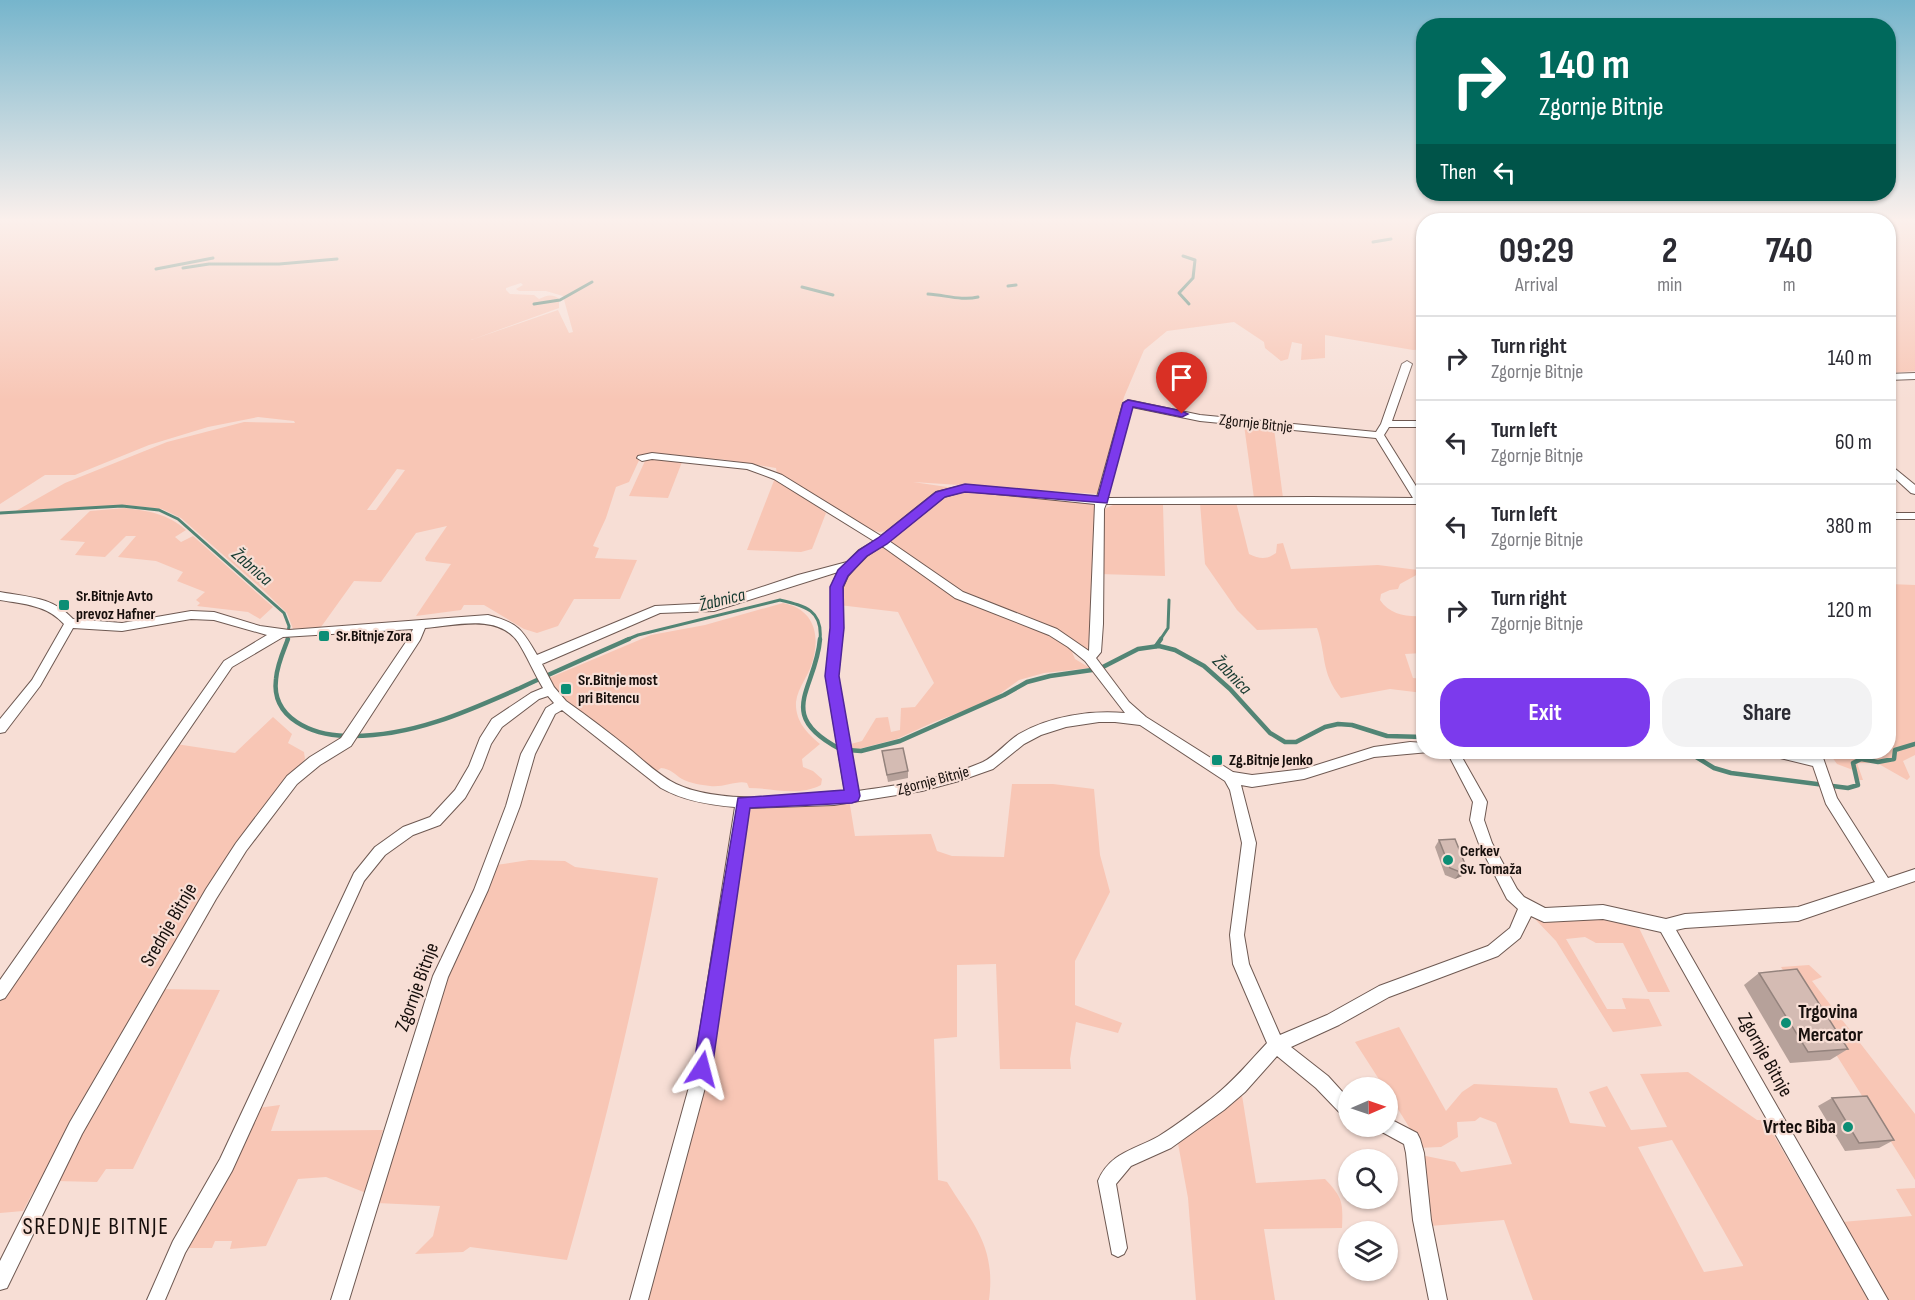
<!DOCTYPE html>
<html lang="en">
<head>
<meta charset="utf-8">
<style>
  body { margin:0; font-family:"Sofia Sans Condensed",sans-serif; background:#f2f2f3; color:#2b2b33; height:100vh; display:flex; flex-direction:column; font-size:22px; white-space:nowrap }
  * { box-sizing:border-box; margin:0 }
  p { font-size:20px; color:#7c7c81 }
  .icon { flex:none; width:33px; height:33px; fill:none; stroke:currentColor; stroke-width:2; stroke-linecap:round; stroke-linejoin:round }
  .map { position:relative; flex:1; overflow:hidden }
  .details { position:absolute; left:1416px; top:213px; width:480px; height:546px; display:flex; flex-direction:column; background:#fff; border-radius:24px; box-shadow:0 2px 4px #0004 }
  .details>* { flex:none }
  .banner { position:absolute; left:1416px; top:18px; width:480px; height:183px; border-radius:24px; box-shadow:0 2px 4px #0004; background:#00695c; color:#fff; overflow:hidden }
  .needle { width:39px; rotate:88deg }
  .buttons { position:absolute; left:1338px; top:1077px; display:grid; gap:12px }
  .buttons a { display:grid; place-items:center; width:60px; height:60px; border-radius:50%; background:#fff; box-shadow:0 2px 4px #0004; font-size:30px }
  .pin { position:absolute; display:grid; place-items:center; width:51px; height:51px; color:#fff; margin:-62px -26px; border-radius:50% 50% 50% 0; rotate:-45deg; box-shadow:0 0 6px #0007 }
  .pin .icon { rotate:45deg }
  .me { position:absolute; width:66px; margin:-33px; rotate:9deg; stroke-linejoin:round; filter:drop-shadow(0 0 4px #0008) }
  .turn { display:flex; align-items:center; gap:21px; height:126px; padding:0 24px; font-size:27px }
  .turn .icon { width:78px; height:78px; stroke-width:2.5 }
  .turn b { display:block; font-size:42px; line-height:51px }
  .then { display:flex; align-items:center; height:57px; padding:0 24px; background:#0003; gap:12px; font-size:22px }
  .eta { display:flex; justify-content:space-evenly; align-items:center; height:102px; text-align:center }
  .eta b { font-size:36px; font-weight:700; line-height:42px }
  .cta { display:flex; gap:12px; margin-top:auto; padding:12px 24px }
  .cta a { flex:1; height:69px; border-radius:24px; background:#7c3aed; color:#fff; font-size:24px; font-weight:700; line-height:69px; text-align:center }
  .cta a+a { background:#f2f2f3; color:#2b2b33 }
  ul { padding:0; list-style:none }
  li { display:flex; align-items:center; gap:18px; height:84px; padding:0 24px; border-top:2px solid #e1e1e2 }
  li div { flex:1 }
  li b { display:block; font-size:22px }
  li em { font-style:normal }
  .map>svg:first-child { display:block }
  .green { fill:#f8c6b5; fill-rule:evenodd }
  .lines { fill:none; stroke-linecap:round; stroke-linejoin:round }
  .stream-far1 { stroke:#528575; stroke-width:3 }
  .stream { stroke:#528575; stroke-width:4.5 }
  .minor-casing { stroke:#6e5952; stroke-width:2 }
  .minor { fill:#fff; fill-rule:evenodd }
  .wall { fill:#b6a19a }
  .shaded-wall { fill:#94837d }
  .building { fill:#d4bbb3; stroke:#94837d; stroke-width:1.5 }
  .route { fill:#7c3aed; stroke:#51269a; stroke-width:1.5 }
  .poi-dot { fill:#0c8e75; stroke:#f7ded5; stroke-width:2 }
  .labels { text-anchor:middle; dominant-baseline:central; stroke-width:4.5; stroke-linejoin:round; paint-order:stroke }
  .street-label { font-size:16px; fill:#170f0c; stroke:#f7ded5 }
  .poi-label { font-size:16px; font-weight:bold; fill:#170f0c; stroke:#f7ded5; text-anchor:start }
  .water-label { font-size:18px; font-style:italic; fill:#15392f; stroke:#f7ded5 }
  .near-street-label { font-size:20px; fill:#170f0c; stroke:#f7ded5 }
  .near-poi-label { font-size:20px; font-weight:bold; fill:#170f0c; stroke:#f7ded5; text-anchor:start }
  .near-quarter-label { font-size:24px; letter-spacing:1.5px; fill:#170f0c; stroke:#f7ded5 }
</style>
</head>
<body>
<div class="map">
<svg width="1915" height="1300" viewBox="0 0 1915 1300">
  <rect width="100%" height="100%" fill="#f7ded5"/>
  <!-- green -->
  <g class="green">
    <path d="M0,218H1915V371L1889,373L1888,220H1424L1423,349L1413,350L1325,335V358L1301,360L1302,344L1292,342L1288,359L1281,361L1265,348L1264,342L1234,322L1167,331L1144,350L1124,397L1099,494L913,482L954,488L888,531L879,532L865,528L777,474L776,468L719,459L641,456L629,482L616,487L606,518L593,546L599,548L595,558L637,560L620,599H574L558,626L537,633L524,629L484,605H464L461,610L416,616L451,564L426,561L425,558L447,526L416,533L381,582L354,581L321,627L293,629L287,613L263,590L181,518L162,509L125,505L14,512L65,483L167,442L244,422L295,423L294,421L258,417L208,427L149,445L75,475H45L0,504ZM521,283L523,285L516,289L519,291H546L563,296L573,332L569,333L558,310L471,340L559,308V299C552,293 546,296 539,299L534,295L510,294L506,290V288ZM397,469L405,470L376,510H367Z"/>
    <path d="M1244,425L1274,429L1283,498H1254Z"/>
    <path d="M650,458L682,462L668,498L629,496L645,461Z"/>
    <path d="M775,478L826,513L812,549L801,552L747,550Z"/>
    <path d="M967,490L1097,501L1089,649L1085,650L1055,630L957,590L886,540L942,496Z"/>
    <path d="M1236,502L1249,554C1260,559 1266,560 1276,553L1277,544L1283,543L1291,569L1378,565L1418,570L1420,573L1400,584L1398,589L1390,590L1381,594L1380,600C1390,615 1407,617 1423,616V653L1405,654L1413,678L1423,679V693L1390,689L1341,698C1320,671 1327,656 1317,628L1257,630L1237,610L1205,564L1200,503Z"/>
    <path d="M1113,505H1163L1165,576L1099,574L1102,510Z"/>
    <path d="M125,508C150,511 168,514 186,530L175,537L181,542L193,536L273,607L260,619L248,612L197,606L200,603L196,600L205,592L177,581L183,572L156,561L118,557L136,536H126L105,557L75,555L85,542L60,540L90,511Z"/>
    <path d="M882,545L957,597L1036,629L1070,647L1075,659L1090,668L1044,673L1019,680L990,701L934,722L897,739L847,752V745L862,741L876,718L888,717L891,732L900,730L901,708L915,707L934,683L898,612L839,605C841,571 856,563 882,545Z"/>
    <path d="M1889,584L1915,585V755L1903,761L1910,777L1907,780L1877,763H1857L1863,780H1857L1853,770L1837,764L1832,757L1820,756L1819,752H1888Z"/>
    <path d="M783,603C814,609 821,635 812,663C808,677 798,687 796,702C795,721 807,733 820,744L802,759L803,767L813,771L822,779L821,785C797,797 774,788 749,788L747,783C737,780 723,788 710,786C701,785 690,783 682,779C674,774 671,769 661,768L656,772L562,698L549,678L651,635L705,625Z"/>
    <path d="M273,717L292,734L288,743L304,752L305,759L290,778L42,1184L33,1192L23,1211L0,1213V998L176,744L235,753Z"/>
    <path d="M1012,784H1053L1094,789L1100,855L1110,892L1075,961V1005L1122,1023L1118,1033L1076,1022L1070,1059L1071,1069H1000L996,964L957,965V1037L934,1039L938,1180L947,1182C974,1225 996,1247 989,1300H645L704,1085L747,807L849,799L855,836L931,834L937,851L952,856L1004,857Z"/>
    <path d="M529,860L565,861L575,867L658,878C634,1006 603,1135 567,1260L470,1247L463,1252L415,1254L433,1236L440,1206L377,1203L441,991L496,865Z"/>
    <path d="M1583,915L1634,921L1639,928L1670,992H1648L1623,943H1596L1585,937L1566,939L1607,1009H1626L1622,998L1649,999L1662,1026L1613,1032L1556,941L1535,919Z"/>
    <path d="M1809,965L1822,977L1812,981L1915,1114V1180L1781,967Z"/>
    <path d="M160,989L220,990L133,1169H106L97,1182L56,1181Z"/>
    <path d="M1399,1027L1446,1111L1462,1092L1474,1084L1557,1088L1570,1123L1606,1127L1589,1092L1607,1086L1631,1130L1667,1127L1640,1074L1688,1072L1757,1120H1765L1869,1300H1533L1504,1220L1430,1226L1421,1155L1455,1162L1461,1172L1512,1164L1496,1123L1480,1117L1475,1121L1457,1122L1458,1137L1441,1147L1417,1148L1414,1135L1388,1093V1088L1384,1087L1355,1042ZM1672,1140L1743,1265V1266L1704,1272L1638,1147Z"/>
    <path d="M1241,1089L1256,1183L1325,1179C1343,1198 1343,1202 1342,1228L1264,1229L1275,1300H1196L1188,1198L1177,1138Z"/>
    <path d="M280,1105L271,1131L383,1130L366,1193L326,1177L298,1179L266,1246L230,1249L232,1241H215L212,1248H188L258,1108Z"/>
    <path d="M1915,1188V1300H1887L1842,1222L1912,1216L1896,1189Z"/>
  </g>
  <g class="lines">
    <!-- stream-far1 -->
    <g class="stream-far1">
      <path d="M1373,242L1391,239"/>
      <path d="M1183,256L1195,260L1193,278L1179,293L1189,304"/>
      <path d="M183,268L209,264H279L337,259"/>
      <path d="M156,269L213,258"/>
      <path d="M1008,286L1016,285"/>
      <path d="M802,287L833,295"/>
      <path d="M928,294C945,295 962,301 978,297"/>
      <path d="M534,304L560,300L592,282"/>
      <path d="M0,513L122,506L159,510L178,519L284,613L289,626L287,640"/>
      <path d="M626,640L638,635L780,600C805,606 823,610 820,640"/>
      <path d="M1160,640L1168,628L1169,600"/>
    </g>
    <!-- stream -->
    <g class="stream">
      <path d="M288,639C283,652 277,665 276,679C271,719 313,735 346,736"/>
      <path d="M820,639C816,690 774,714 840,749"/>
      <path d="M1156,646L1161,639"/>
      <path d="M353,736C413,736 466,712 520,688C556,671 593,655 629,639"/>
      <path d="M848,750L861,751L900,741L1004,695L1027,682L1050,676L1099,669L1138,649L1159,646L1175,650L1204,666L1230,689L1270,733L1285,742H1296L1325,727L1338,724L1352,725L1387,736L1424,737"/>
      <path d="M1688,752L1714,768L1731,773L1848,788L1858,785L1853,763L1861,759L1878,762L1894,759L1895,750L1915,744"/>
    </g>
    <!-- minor casing -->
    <g class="minor-casing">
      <g id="minor">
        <path d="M1407,361L1412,364L1392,421H1424V427H1389L1384,435L1424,499V504H1106L1104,509L1103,624L1101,652L1096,658L1129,702L1146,717L1233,772L1252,775L1304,769L1374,747L1410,742L1424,743V752H1429L1374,757L1304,779L1252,787L1241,785L1256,843L1244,935L1249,964L1280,1035L1327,1015L1379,986L1488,946L1510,928L1518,909L1507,899L1479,844L1470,820L1473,802L1447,752H1459L1485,798L1487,802L1484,820L1492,843L1517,889L1524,897L1545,908L1603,905L1666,919L1685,914L1798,907L1875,882L1826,804L1813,766L1776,757L1771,756L1769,752H1796L1809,755V752H1821L1837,798L1888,878L1915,869V881L1798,921L1685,928L1676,930L1888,1300H1869L1661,932L1603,919L1544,922L1531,916L1520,938L1498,956L1389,997L1339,1025L1291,1047L1328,1076L1348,1098V1117L1342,1115L1316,1088L1277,1056L1245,1092L1224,1110L1171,1148L1131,1166L1116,1184L1127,1248L1124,1254L1118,1257L1112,1254L1098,1181C1110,1152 1135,1150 1159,1136C1177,1125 1195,1111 1212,1098C1233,1082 1249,1062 1267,1043L1233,964L1230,935L1242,843L1230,790L1225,781L1140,725L1115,722H1099L1066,727L1041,735L1024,744L993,769L959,781L922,791L834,805L749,808L710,1069L648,1300H630L694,1069L735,807C710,805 684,801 661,788L562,710L555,714L535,754L520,806L488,890L448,977L349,1300H331L433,976L474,890L506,806L521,754L546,708L554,703L548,696L539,699L502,727L491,744L482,768L465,798L440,825L413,835L385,855L364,881L232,1171L185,1253L165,1300H147L173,1241L220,1159L354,873L375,847L403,827L430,817L455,790L469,766L480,738L492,719L531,693L543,688C534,673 527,656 518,642C498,613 454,626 425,628L420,640L351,746L320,765L297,784L246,851L216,899L82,1134L7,1288L0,1290V1261L70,1122L206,889L236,843L287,776L310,757L341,738L410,636L413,629L283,637L232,667L5,998L0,1000V980L224,661L267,635L214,620L191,619L122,631L73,628L40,686L5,732L0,733V719L32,680L64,624C47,605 24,604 0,600V592C28,597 53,597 73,619L122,623L191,611L214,612L260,626L289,630L488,615C518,623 522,629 537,655L655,606L714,603L798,575L847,562L859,550L874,541L774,479L747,469L652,459L642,461L637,458L638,456L652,453L752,464L782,475L881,536L936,492L965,485L1097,497L1123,403L1128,400L1200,415L1376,432L1381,424L1402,364ZM1132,407L1200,421L1376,438L1413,498L1311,497L1107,498ZM965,491L1095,504L1089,651L1057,629L963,592L889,541L944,497ZM882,546L955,598L1049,635L1068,647L1085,661L1125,713C1090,710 1050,716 1019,734C1006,742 997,755 983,762C944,779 900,785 858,791L838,676L843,628V587L848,576L855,568L867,556ZM838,572L831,587V628L826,676L845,792C799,798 718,804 676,784C660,776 646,763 632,751C611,734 589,717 566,701L554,687L542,664L660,613L714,611Z"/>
        <path d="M1915,373V379L1888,380V374Z"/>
        <path d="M1888,463L1915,485V494L1911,493L1888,472Z"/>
        <rect x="1888" y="513" width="27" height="6"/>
        <path d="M1388,1118L1417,1133L1420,1139L1424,1153L1431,1220L1447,1300H1429L1413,1220L1406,1153L1404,1144L1382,1132L1380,1126H1388Z"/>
      </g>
    </g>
    <!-- minor -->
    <use href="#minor" class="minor"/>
  </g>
  <!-- wall -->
  <g class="wall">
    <path d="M882,751L908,771V778L888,782Z"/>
    <path d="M1439,840L1467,869L1462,876L1455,879L1445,875L1435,847Z"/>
    <path d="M1759,973L1848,1049L1830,1060L1790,1063L1744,985Z"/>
    <path d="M1832,1098L1894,1140L1879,1148L1845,1151L1818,1106Z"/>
  </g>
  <!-- shaded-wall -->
  <path class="shaded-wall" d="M1467,869L1462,876L1455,879L1460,872Z"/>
  <!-- building -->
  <g class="building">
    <path d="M903,748L908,771L887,775L882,751Z"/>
    <path d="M1455,839L1467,869L1460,872L1450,868L1439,840Z"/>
    <path d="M1797,969L1848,1049L1808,1052L1759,973Z"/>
    <path d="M1867,1096L1894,1140L1859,1143L1832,1098Z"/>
  </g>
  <!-- sky -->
  <linearGradient id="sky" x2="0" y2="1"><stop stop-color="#76b5cc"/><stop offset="0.55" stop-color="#fbf0ec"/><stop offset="1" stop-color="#fbf0ec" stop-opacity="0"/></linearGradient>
  <rect width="1915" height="400" fill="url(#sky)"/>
  <!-- route -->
  <path class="route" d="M1128,400L1182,411L1188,414L1182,417L1133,407L1107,503L965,492L945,497L887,544L867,556L848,576L843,587L844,628L839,676L860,796L858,801L852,803L750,808L712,1069L709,1076L702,1078L696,1076L693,1069L738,798L844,790L825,676L830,628V587L838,570L859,550L878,538L936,492L965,484L1098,496L1123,403Z"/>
  <!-- markers -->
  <g class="poi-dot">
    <rect x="58" y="599" width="12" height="12" rx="3"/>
    <rect x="318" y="630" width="12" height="12" rx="3"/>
    <rect x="560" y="683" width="12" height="12" rx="3"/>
    <rect x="1211" y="754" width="12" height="12" rx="3"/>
    <circle cx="1448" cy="860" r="6"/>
    <circle cx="1786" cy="1023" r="6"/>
    <circle cx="1848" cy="1127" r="6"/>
  </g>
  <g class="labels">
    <!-- street labels -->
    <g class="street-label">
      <text transform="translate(1256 424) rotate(6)">Zgornje Bitnje</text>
      <text transform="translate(933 781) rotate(-15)">Zgornje Bitnje</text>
    </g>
    <!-- poi labels -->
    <g class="poi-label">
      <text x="76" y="596">Sr.Bitnje Avto<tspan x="76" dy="18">prevoz Hafner</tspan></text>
      <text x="336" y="636">Sr.Bitnje Zora</text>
      <text x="578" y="680">Sr.Bitnje most<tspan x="578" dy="18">pri Bitencu</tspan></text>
      <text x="1229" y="760">Zg.Bitnje Jenko</text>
      <text x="1460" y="851">Cerkev<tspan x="1460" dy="18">Sv. Tomaža</tspan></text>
    </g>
    <!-- water labels -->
    <g class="water-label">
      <text transform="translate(252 567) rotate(41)">Žabnica</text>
      <text transform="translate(722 600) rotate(-14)">Žabnica</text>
      <text transform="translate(1232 675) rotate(46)">Žabnica</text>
    </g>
    <!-- near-street labels -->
    <g class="near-street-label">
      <text transform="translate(169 925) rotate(-60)">Srednje Bitnje</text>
      <text transform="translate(417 987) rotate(-70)">Zgornje Bitnje</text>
      <text transform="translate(1765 1055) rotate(61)">Zgornje Bitnje</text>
    </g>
    <!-- near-poi labels -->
    <g class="near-poi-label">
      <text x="1798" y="1012">Trgovina<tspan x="1798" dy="23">Mercator</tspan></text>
      <text x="1836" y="1127" text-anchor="end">Vrtec Biba</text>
    </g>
    <!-- near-quarter labels -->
    <g class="near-quarter-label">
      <text x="96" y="1226">SREDNJE BITNJE</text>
    </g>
  </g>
</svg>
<div class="buttons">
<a><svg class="needle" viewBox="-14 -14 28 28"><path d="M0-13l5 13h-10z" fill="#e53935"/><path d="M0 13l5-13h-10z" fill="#7c7c81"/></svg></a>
<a><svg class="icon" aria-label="search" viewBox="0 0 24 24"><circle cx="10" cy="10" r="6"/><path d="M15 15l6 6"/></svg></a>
<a><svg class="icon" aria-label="layers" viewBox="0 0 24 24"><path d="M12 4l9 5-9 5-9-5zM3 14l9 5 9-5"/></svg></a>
</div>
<div class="pin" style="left:1182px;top:414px;background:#d93025"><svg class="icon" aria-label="arrive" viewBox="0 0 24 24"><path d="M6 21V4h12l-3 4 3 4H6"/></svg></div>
<svg class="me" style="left:702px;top:1069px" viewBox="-20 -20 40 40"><path d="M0-17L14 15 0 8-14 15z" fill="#7c3aed" stroke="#fff" stroke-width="4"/></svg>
<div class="banner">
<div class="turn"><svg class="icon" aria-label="right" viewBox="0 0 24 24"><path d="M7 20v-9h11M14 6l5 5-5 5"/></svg><div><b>140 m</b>Zgornje Bitnje</div></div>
<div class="then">Then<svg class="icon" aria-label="left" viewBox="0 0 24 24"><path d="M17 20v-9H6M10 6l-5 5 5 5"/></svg></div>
</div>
<section class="details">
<div class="eta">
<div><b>09:29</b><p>Arrival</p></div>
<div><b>2</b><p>min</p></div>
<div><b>740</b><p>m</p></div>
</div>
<ul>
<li><svg class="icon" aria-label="right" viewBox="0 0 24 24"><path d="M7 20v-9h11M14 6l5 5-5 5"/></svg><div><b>Turn right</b><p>Zgornje Bitnje</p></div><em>140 m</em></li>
<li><svg class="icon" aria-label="left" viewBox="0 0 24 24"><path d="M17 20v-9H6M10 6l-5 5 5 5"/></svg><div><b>Turn left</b><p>Zgornje Bitnje</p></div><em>60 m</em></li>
<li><svg class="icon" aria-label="left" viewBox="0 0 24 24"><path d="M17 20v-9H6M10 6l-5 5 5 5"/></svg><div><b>Turn left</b><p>Zgornje Bitnje</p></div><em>380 m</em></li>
<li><svg class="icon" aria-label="right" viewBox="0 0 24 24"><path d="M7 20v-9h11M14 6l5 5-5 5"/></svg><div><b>Turn right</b><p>Zgornje Bitnje</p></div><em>120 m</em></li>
</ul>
<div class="cta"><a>Exit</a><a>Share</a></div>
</section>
</div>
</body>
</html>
